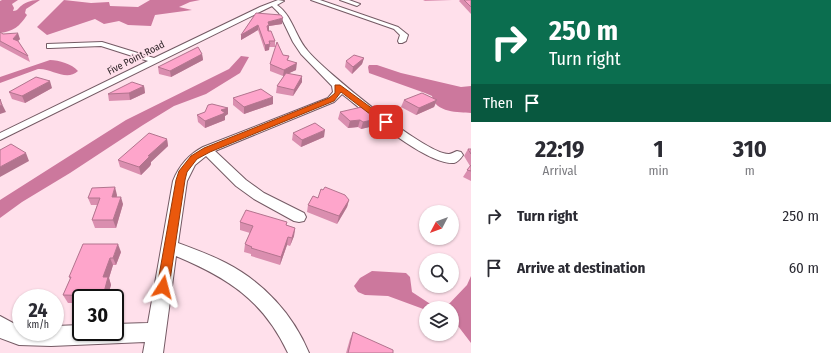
<!DOCTYPE html>
<html lang="en">
<head>
<meta charset="utf-8">
<style>
  body { margin:0; font-family:"Fira Sans Condensed",sans-serif; background:#f7f7f7; color:#2b2b33; height:100vh; display:flex; flex-direction:column; font-size:15px; white-space:nowrap }
  * { box-sizing:border-box; margin:0 }
  p { font-size:13px; color:#7c7c81 }
  .icon { flex:none; width:22px; height:22px; fill:none; stroke:currentColor; stroke-width:2; stroke-linecap:round; stroke-linejoin:round }
  .map { position:relative; flex:1; overflow:hidden }
  .drawer { display:flex; flex-direction:column; background:#fff; width:360px }
  .drawer>* { flex:none }
  .banner { background:#0b6e4f; color:#fff; overflow:hidden }
  .needle { width:26px; rotate:229deg }
  .buttons { position:absolute; left:419px; top:205px; display:grid; gap:8px }
  .buttons a { display:grid; place-items:center; width:40px; height:40px; border-radius:50%; background:#fff; box-shadow:0 1px 3px #0004; font-size:20px }
  .speed { position:absolute; left:12px; top:289px; display:flex; gap:8px; font-size:20px; font-weight:700; text-align:center }
  .speed>* { display:grid; place-content:center; width:52px; height:52px; border-radius:50%; background:#fff; box-shadow:0 1px 3px #0004; line-height:1 }
  .speed small { font-size:10px; font-weight:400 }
  .speed .limit { border:2px solid #111; border-radius:6px; background:#fff; color:#111 }
  .pin { position:absolute; display:grid; place-items:center; width:34px; height:34px; color:#fff; margin:-17px; border-radius:8px; box-shadow:0 2px 6px #0006 }
  .me { position:absolute; width:44px; margin:-22px; rotate:9deg; stroke-linejoin:round; filter:drop-shadow(0 0 3px #0008) }
  .turn { display:flex; align-items:center; gap:14px; height:84px; padding:0 12px; font-size:18px }
  .turn .icon { width:52px; height:52px; stroke-width:2.5 }
  .turn b { display:block; font-size:28px; line-height:34px }
  .then { display:flex; align-items:center; height:38px; padding:0 12px; background:#0003; gap:8px; font-size:15px }
  .eta { display:flex; justify-content:space-evenly; align-items:center; height:68px; text-align:center }
  .eta b { font-size:24px; font-weight:700; line-height:28px }
  ul { padding:0; list-style:none }
  li { display:flex; align-items:center; gap:12px; height:52px; padding:0 12px }
  li div { flex:1 }
  li b { display:block; font-size:15px }
  li em { font-style:normal }
  main { display:flex; flex:1; min-height:0 }
  .map>svg:first-child { display:block }
  .water { fill:#cc789d }
  .lines { fill:none; stroke-linecap:round; stroke-linejoin:round }
  .minor-casing { stroke:#745a64; stroke-width:2 }
  .minor { fill:#fff; fill-rule:evenodd }
  .wall { fill:#da8eaf }
  .shaded-wall { fill:#b2748e }
  .building { fill:#fea5cb; stroke:#b2748e }
  .route { fill:#ea580c; stroke:#983908 }
  .labels { text-anchor:middle; dominant-baseline:central; stroke-width:3; stroke-linejoin:round; paint-order:stroke }
  .far-street-label { font-size:10px; fill:#2f2428; stroke:#ffe0eb }
</style>
</head>
<body>
<main>
<div class="map">
<svg width="471" height="353" viewBox="0 0 471 353">
  <rect width="100%" height="100%" fill="#ffe0eb"/>
  <!-- water -->
  <g class="water">
    <path d="M2,0H18L12,4L14,8L13,11C18,11 18,8 21,6C27,1 33,0 40,0L26,9L25,13L27,15C19,27 14,31 0,33V1Z"/>
    <path d="M64,0L91,3L109,2L110,6L138,7L150,0H200L190,2L179,7L192,10L155,15L151,26L128,25L119,21L104,24L95,19L47,35L37,27Z"/>
    <path d="M241,56L249,57L240,73L206,94L174,106L143,125L70,173L22,202L0,218V200L126,120L229,69Z"/>
    <path d="M50,60C59,60 72,64 78,71C66,82 52,68 38,69L0,83V77Z"/>
    <path d="M369,65H377L401,73L461,87L471,86V113C459,112 435,113 432,96L425,93L369,73L368,67Z"/>
    <path d="M372,271L406,273L410,277L412,292L435,307H446L467,285L471,276V343L458,326L452,322V308H426V310L388,296L365,295L358,292L354,286L360,278Z"/>
  </g>
  <g class="lines">
    <!-- minor casing -->
    <g class="minor-casing">
      <g id="minor">
        <path d="M278,0L284,1L277,5C292,15 295,36 307,50C323,70 426,155 449,154C451,154 454,152 457,151L461,152L463,155C461,158 458,162 454,163C426,165 364,111 342,94L334,102L215,151L246,180L264,193L304,213L306,217L304,221L299,222L294,221L254,199L236,186L206,156L195,165L187,181L178,243C194,249 211,255 226,263C263,282 293,314 309,353H288C263,300 228,278 176,256L163,353H143L145,342L51,346L19,345L0,338V316L13,323L21,325V332H55V326L81,325V332H115V324L148,323L173,181C179,166 188,155 203,147L328,98L333,92L332,86L301,54L293,42L279,13L272,6L0,140V133L148,61L101,46L50,48H47V44L102,42L154,58L260,7Z"/>
        <path d="M311,0H320L398,27L408,35L406,41L402,43H399L398,41L400,35L394,29Z"/>
        <path d="M340,0H349L360,4L357,6Z"/>
      </g>
    </g>
    <!-- minor -->
    <use href="#minor" class="minor"/>
  </g>
  <!-- wall -->
  <g class="wall">
    <path d="M423,0H452L425,1Z"/>
    <path d="M460,0H471V14L459,1Z"/>
    <path d="M256,13L282,24L269,26V31H268L275,41V47H269V50L265,51L258,30L241,40V35Z"/>
    <path d="M0,32L3,34L20,39L18,41L28,56L30,62L0,46Z"/>
    <path d="M202,54L203,60L171,77L159,74L158,67Z"/>
    <path d="M283,55L289,56L288,60L296,70L289,73L302,82L293,96L276,93L277,86L284,76H283L270,71V64Z"/>
    <path d="M364,58L362,64L352,74L345,67L346,61Z"/>
    <path d="M144,86L145,93L130,100L109,101L108,94Z"/>
    <path d="M52,88L25,103L12,99L9,92Z"/>
    <path d="M233,98L273,104L244,114L233,105Z"/>
    <path d="M404,100H437L434,107L416,115L401,107Z"/>
    <path d="M228,108V114L225,116V120L205,128L198,122L197,115L205,112Z"/>
    <path d="M340,112L381,118L378,125L361,129L358,127L348,128L338,119Z"/>
    <path d="M293,133L324,137L301,147L292,140Z"/>
    <path d="M167,139L168,146L151,162V164L150,166L141,175L120,167L118,160Z"/>
    <path d="M468,149H471V181L463,177L470,166L464,156Z"/>
    <path d="M117,195V197L123,204L116,228H95L92,220L97,205H91L88,198Z"/>
    <path d="M318,198L349,200L347,207L337,224L307,212L308,205Z"/>
    <path d="M240,222H287L286,225L295,228L294,236L290,246L287,245L280,265L251,256V254L244,252L245,244L250,233L240,230Z"/>
    <path d="M121,252L116,265H113L109,278L111,285L107,298H81V303H68L63,295L70,279L69,277Z"/>
    <path d="M353,332L393,353H346L350,339Z"/>
  </g>
  <!-- shaded-wall -->
  <g class="shaded-wall">
    <path d="M283,18L282,24L269,26V31H267L268,22Z"/>
    <path d="M258,25V30L241,40V35Z"/>
    <path d="M18,33L20,39L15,44L13,39Z"/>
    <path d="M270,44L269,50L265,51V45Z"/>
    <path d="M202,54L203,60L171,77L170,71Z"/>
    <path d="M364,58L362,64L352,74L353,67Z"/>
    <path d="M297,63L296,70L283,76L284,70Z"/>
    <path d="M302,76V82L293,96L294,90Z"/>
    <path d="M50,81L52,88L25,103L22,96Z"/>
    <path d="M144,86L145,93L130,100L129,93Z"/>
    <path d="M273,97V104L244,114V107Z"/>
    <path d="M437,100L434,107L416,115L419,108Z"/>
    <path d="M2,104L6,112L0,114V106Z"/>
    <path d="M228,108V114L225,116V120L205,128V121L221,110Z"/>
    <path d="M381,118L378,125L361,129L363,122Z"/>
    <path d="M360,120L358,127L348,128L350,121Z"/>
    <path d="M325,130L324,137L301,147L302,140Z"/>
    <path d="M167,139L168,146L151,162V164L150,166L141,175L139,167L148,156Z"/>
    <path d="M26,153L29,161L0,177V167Z"/>
    <path d="M115,187L117,195L114,204L112,197Z"/>
    <path d="M121,197L123,204L116,228L113,220Z"/>
    <path d="M349,200L347,207L337,224L339,216Z"/>
    <path d="M295,228L294,236L290,246L292,238Z"/>
    <path d="M288,237L287,245L280,265L281,257Z"/>
    <path d="M118,244L121,252L116,265L113,258Z"/>
    <path d="M110,258L113,265L109,278L111,285L107,298H104L103,296V277Z"/>
  </g>
  <!-- building -->
  <g class="building">
    <path d="M464,0H471V7Z"/>
    <path d="M256,13L281,15L283,18L268,22L269,25L267,26L268,31H271L275,41H269L270,44L265,45L258,25L241,35Z"/>
    <path d="M0,32L3,34L18,33L13,39L18,41L28,56L0,41Z"/>
    <path d="M277,42L283,55L289,56L287,60L297,63L284,70L270,64Z"/>
    <path d="M198,47L202,54L170,71L158,67Z"/>
    <path d="M354,55L364,58L353,67L346,61Z"/>
    <path d="M286,73L302,76L294,90L277,86Z"/>
    <path d="M36,77L50,81L22,96L9,92Z"/>
    <path d="M132,82L144,86L129,93L108,94Z"/>
    <path d="M261,89L273,97L244,107L233,98Z"/>
    <path d="M422,93L437,100L419,108L404,100Z"/>
    <path d="M0,99L2,105L0,106Z"/>
    <path d="M212,104L228,108L221,110L225,113L205,121L197,115L205,112L208,105Z"/>
    <path d="M366,106L381,118L363,122L360,120L350,121L340,112Z"/>
    <path d="M315,123L325,130L302,140L293,133Z"/>
    <path d="M149,133L167,139L148,156H150L139,167L118,160Z"/>
    <path d="M11,144L26,153L0,167V150Z"/>
    <path d="M468,149H471V154Z"/>
    <path d="M471,165V171L467,170Z"/>
    <path d="M115,187L112,197H121L113,220H92L100,198H88L92,188Z"/>
    <path d="M325,187L345,195L349,200L339,216L308,205L313,196L318,198L321,189L323,190Z"/>
    <path d="M246,210L287,222L286,225L295,228L292,238L288,237L281,257L251,248L252,247L245,244L253,226L240,222Z"/>
    <path d="M83,244H118L113,258H110L103,277H108L103,296L63,295L71,277H69Z"/>
    <path d="M353,332L393,350V353H348Z"/>
  </g>
  <!-- route -->
  <path class="route" d="M335,85H340L388,120V124H383L341,92L334,101L210,152L197,159L187,172L185,180L169,287L167,291L163,292L159,291L157,287L176,180L179,171L191,156L204,148L329,98L335,93Z"/>
  <g class="labels">
    <!-- far-street labels -->
    <g class="far-street-label">
      <text transform="translate(136 58) rotate(-27)">Five Point Road</text>
    </g>
  </g>
</svg>
<div class="buttons">
<a><svg class="needle" viewBox="-14 -14 28 28"><path d="M0-13l5 13h-10z" fill="#e53935"/><path d="M0 13l5-13h-10z" fill="#7c7c81"/></svg></a>
<a><svg class="icon" aria-label="search" viewBox="0 0 24 24"><circle cx="10" cy="10" r="6"/><path d="M15 15l6 6"/></svg></a>
<a><svg class="icon" aria-label="layers" viewBox="0 0 24 24"><path d="M12 4l9 5-9 5-9-5zM3 14l9 5 9-5"/></svg></a>
</div>
<div class="speed"><div>24<small>km/h</small></div><div class="limit">30</div></div>
<div class="pin" style="left:386px;top:122px;background:#d93025"><svg class="icon" aria-label="arrive" viewBox="0 0 24 24"><path d="M6 21V4h12l-3 4 3 4H6"/></svg></div>
<svg class="me" style="left:163px;top:287px" viewBox="-20 -20 40 40"><path d="M0-17L14 15 0 8-14 15z" fill="#ea580c" stroke="#fff" stroke-width="4"/></svg>
</div>
<section class="drawer">
<div class="banner">
<div class="turn"><svg class="icon" aria-label="right" viewBox="0 0 24 24"><path d="M7 20v-9h11M14 6l5 5-5 5"/></svg><div><b>250 m</b>Turn right</div></div>
<div class="then">Then<svg class="icon" aria-label="arrive" viewBox="0 0 24 24"><path d="M6 21V4h12l-3 4 3 4H6"/></svg></div>
</div>
<div class="eta">
<div><b>22:19</b><p>Arrival</p></div>
<div><b>1</b><p>min</p></div>
<div><b>310</b><p>m</p></div>
</div>
<ul>
<li><svg class="icon" aria-label="right" viewBox="0 0 24 24"><path d="M7 20v-9h11M14 6l5 5-5 5"/></svg><div><b>Turn right</b></div><em>250 m</em></li>
<li><svg class="icon" aria-label="arrive" viewBox="0 0 24 24"><path d="M6 21V4h12l-3 4 3 4H6"/></svg><div><b>Arrive at destination</b></div><em>60 m</em></li>
</ul>
</section>
</main>
</body>
</html>
